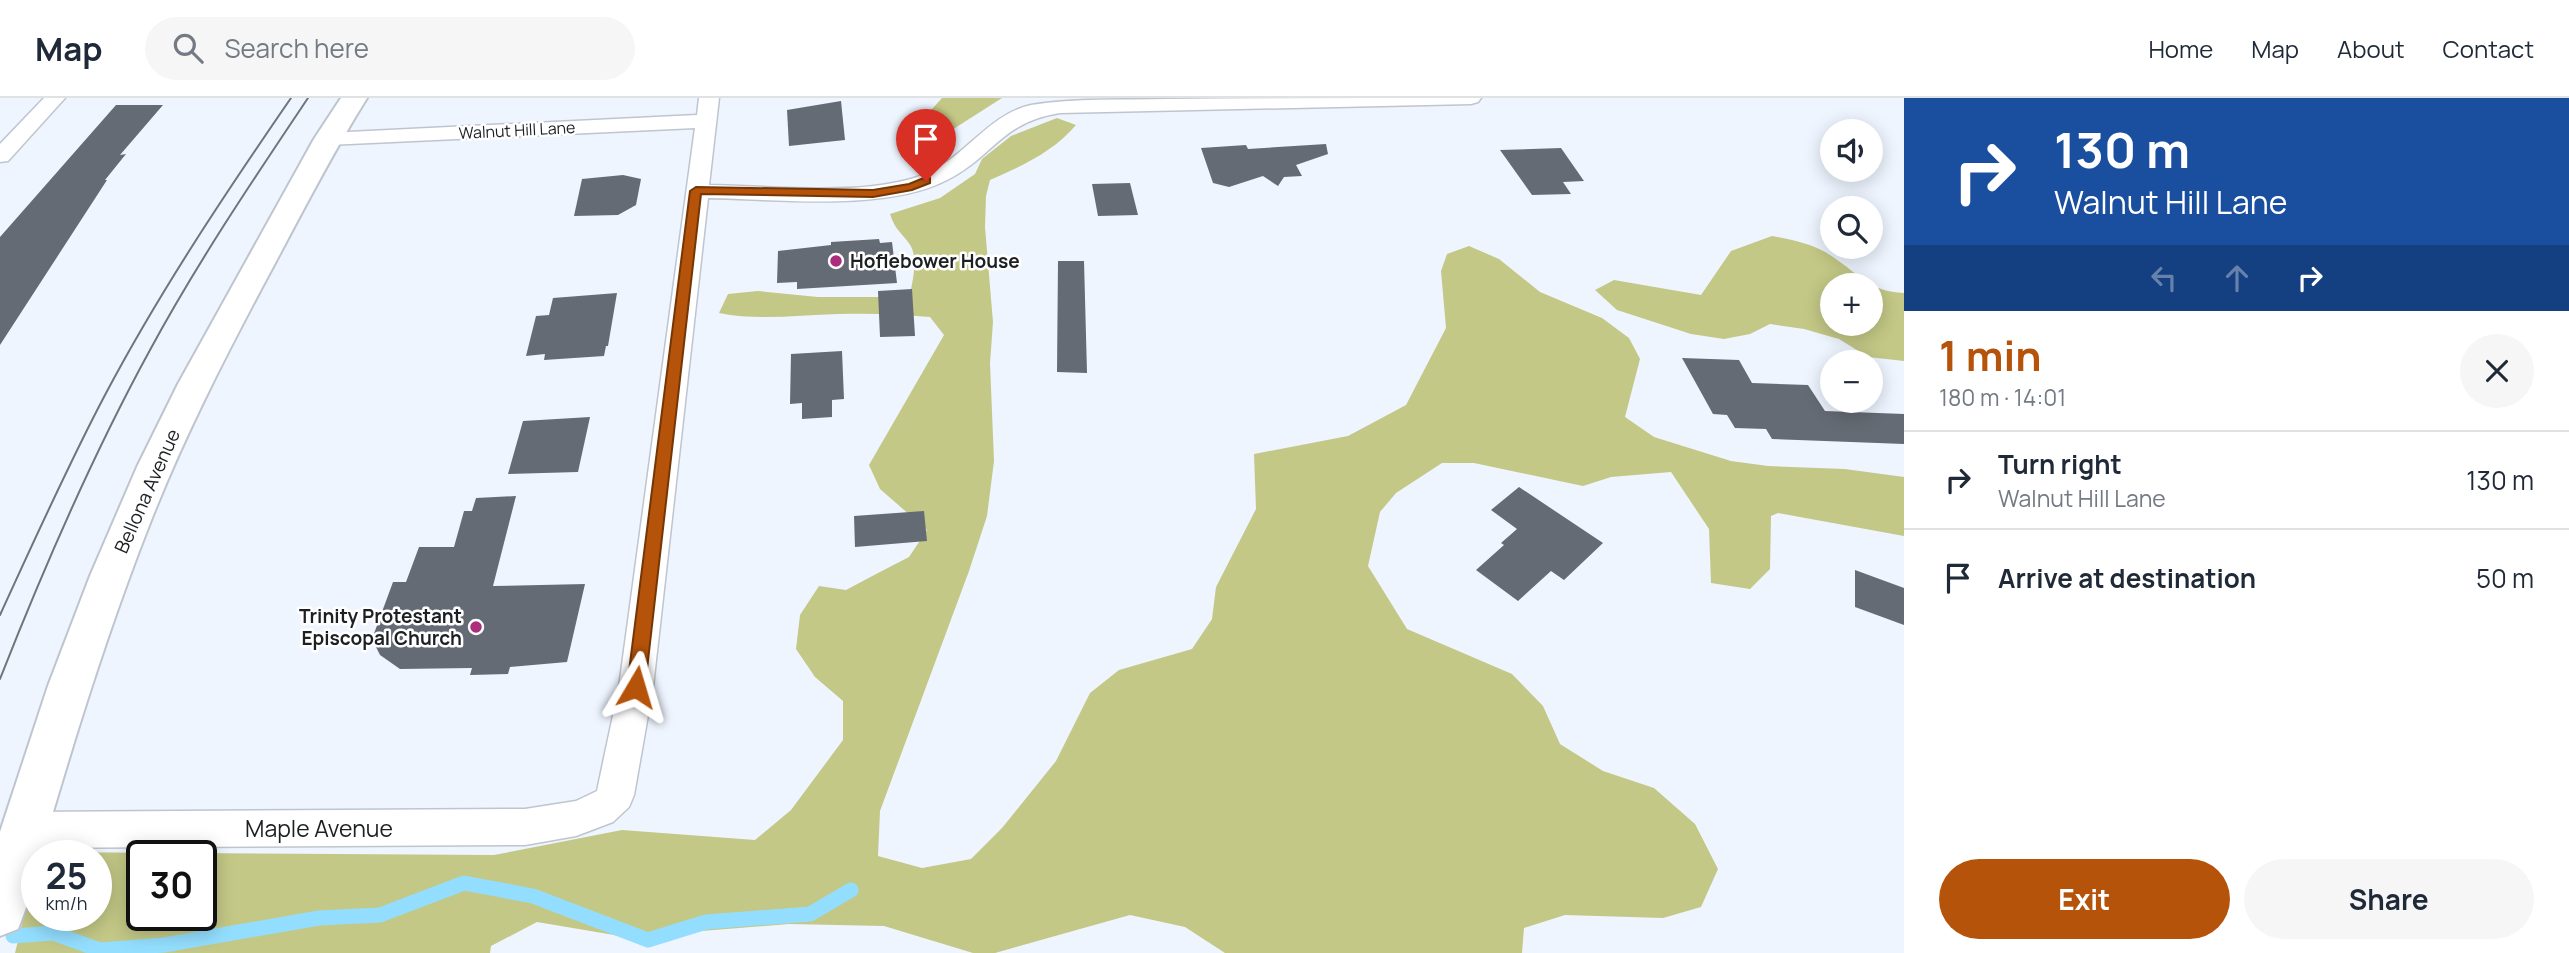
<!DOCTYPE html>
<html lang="en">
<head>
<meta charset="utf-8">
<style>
  body { margin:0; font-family:Manrope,sans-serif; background:#f6f6f7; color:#1f2937; height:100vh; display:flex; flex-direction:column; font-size:26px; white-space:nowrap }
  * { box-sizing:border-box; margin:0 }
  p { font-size:23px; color:#747a83 }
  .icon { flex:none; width:38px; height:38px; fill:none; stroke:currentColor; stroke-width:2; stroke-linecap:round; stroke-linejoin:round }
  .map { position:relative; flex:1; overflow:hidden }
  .details { display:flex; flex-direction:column; background:#fff; width:665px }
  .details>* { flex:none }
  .top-card { background:#1a4fa0; color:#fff; overflow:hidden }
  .tools { position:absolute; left:1820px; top:21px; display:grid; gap:14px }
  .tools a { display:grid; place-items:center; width:63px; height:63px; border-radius:50%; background:#fff; box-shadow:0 4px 18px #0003; font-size:35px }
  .speed { position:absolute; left:21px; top:742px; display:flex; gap:14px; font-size:35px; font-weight:700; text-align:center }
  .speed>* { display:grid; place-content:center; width:91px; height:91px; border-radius:50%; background:#fff; box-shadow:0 4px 18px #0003; line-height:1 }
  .speed small { font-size:18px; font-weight:400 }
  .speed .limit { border:4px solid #111; border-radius:10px; background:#fff; color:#111 }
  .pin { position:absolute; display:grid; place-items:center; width:60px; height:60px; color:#fff; margin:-72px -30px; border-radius:50% 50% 50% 0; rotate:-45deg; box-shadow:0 0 7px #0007 }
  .pin .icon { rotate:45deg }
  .me { position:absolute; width:77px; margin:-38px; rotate:7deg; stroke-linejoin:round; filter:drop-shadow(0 0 5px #0008) }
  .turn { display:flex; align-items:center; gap:24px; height:147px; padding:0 35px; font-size:32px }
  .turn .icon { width:91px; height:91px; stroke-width:2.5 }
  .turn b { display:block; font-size:49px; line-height:60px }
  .lanes { display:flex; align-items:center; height:66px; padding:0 35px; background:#0003; justify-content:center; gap:35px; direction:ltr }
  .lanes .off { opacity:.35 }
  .round { display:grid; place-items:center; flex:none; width:74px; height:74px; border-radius:37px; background:#f6f6f7 }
  .summary { display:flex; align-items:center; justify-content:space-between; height:119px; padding:0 35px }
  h1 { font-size:42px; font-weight:700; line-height:52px; color:#b45309 }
  .primary-button { display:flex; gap:14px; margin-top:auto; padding:14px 35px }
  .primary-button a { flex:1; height:80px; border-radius:42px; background:#b45309; color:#fff; font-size:28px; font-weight:700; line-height:80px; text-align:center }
  .primary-button a+a { background:#f6f6f7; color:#1f2937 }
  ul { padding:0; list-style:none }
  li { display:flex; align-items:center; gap:21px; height:98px; padding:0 35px; border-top:2px solid #e0e1e3 }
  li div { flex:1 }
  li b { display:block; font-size:26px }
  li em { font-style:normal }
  header { display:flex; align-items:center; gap:42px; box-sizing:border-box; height:98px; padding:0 35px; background:#fff; border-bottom:2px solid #e0e1e3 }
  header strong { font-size:33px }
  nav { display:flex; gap:38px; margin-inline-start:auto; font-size:24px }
  .search { width:490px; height:63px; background:#f6f6f7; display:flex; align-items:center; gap:18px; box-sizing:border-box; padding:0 24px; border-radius:38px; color:#747a83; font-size:26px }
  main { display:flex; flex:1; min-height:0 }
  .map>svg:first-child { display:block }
  .forest { fill:#c3c886; fill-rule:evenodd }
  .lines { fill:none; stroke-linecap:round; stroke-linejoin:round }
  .stream { stroke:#93defe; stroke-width:15 }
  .building { fill:#656b74 }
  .street-casing { stroke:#bfc5cf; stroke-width:3 }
  .secondary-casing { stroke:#bfc5cf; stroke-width:4 }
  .street { fill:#fff; fill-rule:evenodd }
  .secondary { fill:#fff; fill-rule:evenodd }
  .tram { stroke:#70757a; stroke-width:2 }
  .route { fill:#b45309; stroke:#753606; stroke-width:2 }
  .poi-dot { fill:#ac2d7c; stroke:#fff; stroke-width:2.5 }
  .labels { text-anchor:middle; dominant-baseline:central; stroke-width:5; stroke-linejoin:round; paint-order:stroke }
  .far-street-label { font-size:16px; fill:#1d2023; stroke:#fff }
  .poi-label { font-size:19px; font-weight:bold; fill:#1d2023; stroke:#fff; text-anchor:start }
  .street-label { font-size:19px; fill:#1d2023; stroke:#fff }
  .near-street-label { font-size:23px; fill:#1d2023; stroke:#fff }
</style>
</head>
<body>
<header>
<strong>Map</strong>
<div class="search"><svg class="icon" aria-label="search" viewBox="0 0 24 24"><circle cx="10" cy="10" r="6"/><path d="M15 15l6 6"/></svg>Search here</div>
<nav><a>Home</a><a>Map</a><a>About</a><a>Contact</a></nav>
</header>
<main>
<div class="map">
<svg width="1904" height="855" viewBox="0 0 1904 855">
  <rect width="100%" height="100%" fill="#eef5ff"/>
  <!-- forest -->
  <g class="forest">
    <path d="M942,0H1002L944,37L921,43L916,29Z"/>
    <path d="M1057,20L1076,27C1053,54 1022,68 990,82L986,98L985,129L993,224L990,265L994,363L987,418L969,473L880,713L878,758L922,770L971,761L1002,730L1056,663L1090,595L1119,572L1192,551L1212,521L1216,489L1256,411L1254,356L1348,338L1406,307L1446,230L1441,173L1447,156L1469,148L1499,161L1540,194L1602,220L1629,240L1640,261L1625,319L1654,339L1731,363L1768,368L1845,371L1904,379V438L1778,415L1771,418L1770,471L1750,491L1711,485L1709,431L1671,374L1611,379L1583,388L1474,365H1442L1396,395L1380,414L1368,468L1407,531L1512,576L1543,608L1560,646L1603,673L1654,690L1695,726L1718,771L1701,809L1663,820L1565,817L1524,830L1522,855H1225L1185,829L1130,817L995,855H973L884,828L789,826L626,839L537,824L491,848L490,855H15L37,763V817H96V758H38L39,754L494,757L622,732L755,742L791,712L843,642V603L815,579L796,551L800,517L819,488L846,492L878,475L909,459L927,432L880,391L869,367L944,237L930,219C900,216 869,215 838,216C798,217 758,223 719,215L728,196L758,193L818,199H910C912,182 920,158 908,144C899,132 895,131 890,116L940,100L975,76L982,61L1011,38ZM142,758H201V817H142Z"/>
    <path d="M1772,138C1794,142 1814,146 1833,159C1859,176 1870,194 1904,195V263L1868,259L1839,241L1804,231L1770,226L1750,236L1724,241L1691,236L1617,212L1595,192L1614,182L1701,197L1731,153ZM1832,187H1871V226H1832Z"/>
  </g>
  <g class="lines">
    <!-- stream -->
    <path class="stream" d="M13,838L53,835L100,852L164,847L319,820L380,817L464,785L533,798L648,842L706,824L810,816L851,792"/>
  </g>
  <!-- building -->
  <g class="building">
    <path d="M841,3L845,42L789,48L787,12Z"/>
    <path d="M116,7H163L120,57L126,56L105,82H107L0,247V139Z"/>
    <path d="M1326,46L1328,56L1296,67L1302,78L1284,79L1278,88L1263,78L1229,89L1213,85L1201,50L1246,47L1248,51Z"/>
    <path d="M1561,50L1584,83L1563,84L1571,96L1532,97L1500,52Z"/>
    <path d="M623,77L641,81L636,107L618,117L574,118L582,81Z"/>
    <path d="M1130,85L1138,117L1098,118L1092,86Z"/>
    <path d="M879,141L880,145L892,144L897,185L797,191V184L777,185L778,153L831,147V144Z"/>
    <path d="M1058,163H1084L1087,275L1057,274Z"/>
    <path d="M912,191L915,238L880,239L878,193Z"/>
    <path d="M617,195L608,248H606L604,258L544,262L545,256L526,258L536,218L549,217L553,200Z"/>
    <path d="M842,253L844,301L832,302V319L802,321V305L790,306L791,256Z"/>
    <path d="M1682,260L1739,262L1752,285L1808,287L1825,313L1904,316V346L1772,341L1766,331L1735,330L1727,317L1713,316Z"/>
    <path d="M590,319L578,374L508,376L523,323Z"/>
    <path d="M1519,389L1603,445L1564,482L1551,473L1518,503L1476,472L1504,447L1501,445L1517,431L1491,412Z"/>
    <path d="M516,398L493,488L585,486L567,564L510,569L508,576L470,577L472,570L400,571L380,557L372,541L393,484H406L419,449H454L464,413H472L476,400Z"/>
    <path d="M924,413L927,443L855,449L854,418Z"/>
    <path d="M1855,472L1904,490V527L1855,509Z"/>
  </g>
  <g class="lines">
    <!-- street casing -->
    <g class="street-casing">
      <g id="street">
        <path d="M44,0H65L8,63L0,64V46Z"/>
        <path d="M699,0H719L709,87C774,88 872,100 930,74C966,57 990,16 1031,7C1075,0 1123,2 1168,1C1272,0 1377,0 1481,0L1478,4L1471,6L1060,15C1001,24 993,59 947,82C885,114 778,101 708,100L653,589L634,697L629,709L613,724L576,738L525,747L24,750L11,745L6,732L11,719L24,714L525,711L576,703L597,693L619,589L695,30L328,47L321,45L317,41L321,37L328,35L697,17Z"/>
      </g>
    </g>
    <!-- secondary casing -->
    <g class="secondary-casing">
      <path id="secondary" d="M341,0H367C333,54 304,111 274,167C229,251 185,336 150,425C107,534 73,645 40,758H37C37,782 27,808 18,831L0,838V734L48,588L90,478L137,369L178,286L314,41Z"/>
    </g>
    <!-- street -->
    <use href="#street" class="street"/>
    <!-- secondary -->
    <use href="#secondary" class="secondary"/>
    <!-- tram -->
    <g class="tram">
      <path d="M0,517C34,443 67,369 105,297C160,193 225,96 291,0"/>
      <path d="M0,581C44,469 92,358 150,252C197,165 253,82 308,0"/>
    </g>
  </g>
  <!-- route -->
  <path class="route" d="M926,79L930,80V85L912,92L873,99L701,96L645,589L642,595L636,597L630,595L627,589L690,93L696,89L873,92L909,86Z"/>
  <!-- markers -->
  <g class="poi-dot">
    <circle cx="836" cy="163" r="7"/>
    <circle cx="476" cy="529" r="7"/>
  </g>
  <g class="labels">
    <!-- far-street labels -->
    <g class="far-street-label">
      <text transform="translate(517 32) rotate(-3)">Walnut Hill Lane</text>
    </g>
    <!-- poi labels -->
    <g class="poi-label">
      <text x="850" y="163">Hoflebower House</text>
      <text x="462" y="518" text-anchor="end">Trinity Protestant<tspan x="462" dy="22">Episcopal Church</tspan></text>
    </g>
    <!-- street labels -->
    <g class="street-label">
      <text transform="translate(147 393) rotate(-66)">Bellona Avenue</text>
    </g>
    <!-- near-street labels -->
    <g class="near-street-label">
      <text x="319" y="730">Maple Avenue</text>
    </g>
  </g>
</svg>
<div class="tools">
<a><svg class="icon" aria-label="sound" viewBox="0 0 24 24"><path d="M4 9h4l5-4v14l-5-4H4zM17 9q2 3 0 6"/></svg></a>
<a><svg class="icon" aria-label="search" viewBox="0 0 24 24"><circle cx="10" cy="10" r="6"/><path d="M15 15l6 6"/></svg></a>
<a>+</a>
<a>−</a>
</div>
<div class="speed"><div>25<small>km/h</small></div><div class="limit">30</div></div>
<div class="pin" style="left:926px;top:83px;background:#d93025"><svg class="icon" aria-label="arrive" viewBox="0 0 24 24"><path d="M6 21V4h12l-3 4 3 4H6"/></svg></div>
<svg class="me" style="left:636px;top:589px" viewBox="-20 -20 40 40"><path d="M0-17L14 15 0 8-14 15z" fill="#b45309" stroke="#fff" stroke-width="4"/></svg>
</div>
<section class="details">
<div class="top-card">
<div class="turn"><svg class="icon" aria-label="right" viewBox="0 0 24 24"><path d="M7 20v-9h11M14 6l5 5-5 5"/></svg><div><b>130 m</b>Walnut Hill Lane</div></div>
<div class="lanes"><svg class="icon off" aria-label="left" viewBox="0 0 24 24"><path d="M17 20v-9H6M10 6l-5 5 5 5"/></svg><svg class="icon off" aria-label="ahead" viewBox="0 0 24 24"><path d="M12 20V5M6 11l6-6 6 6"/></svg><svg class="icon" aria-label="right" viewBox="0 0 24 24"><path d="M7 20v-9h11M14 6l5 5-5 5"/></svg></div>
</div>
<div class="summary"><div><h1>1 min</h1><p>180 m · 14:01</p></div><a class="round"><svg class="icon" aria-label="close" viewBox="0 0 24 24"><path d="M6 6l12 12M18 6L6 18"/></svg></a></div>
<ul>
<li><svg class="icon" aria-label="right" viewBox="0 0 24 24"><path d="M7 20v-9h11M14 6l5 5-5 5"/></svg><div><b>Turn right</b><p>Walnut Hill Lane</p></div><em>130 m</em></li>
<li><svg class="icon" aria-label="arrive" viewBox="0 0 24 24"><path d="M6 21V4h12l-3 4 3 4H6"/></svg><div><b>Arrive at destination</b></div><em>50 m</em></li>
</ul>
<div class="primary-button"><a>Exit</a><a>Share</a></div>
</section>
</main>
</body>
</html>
